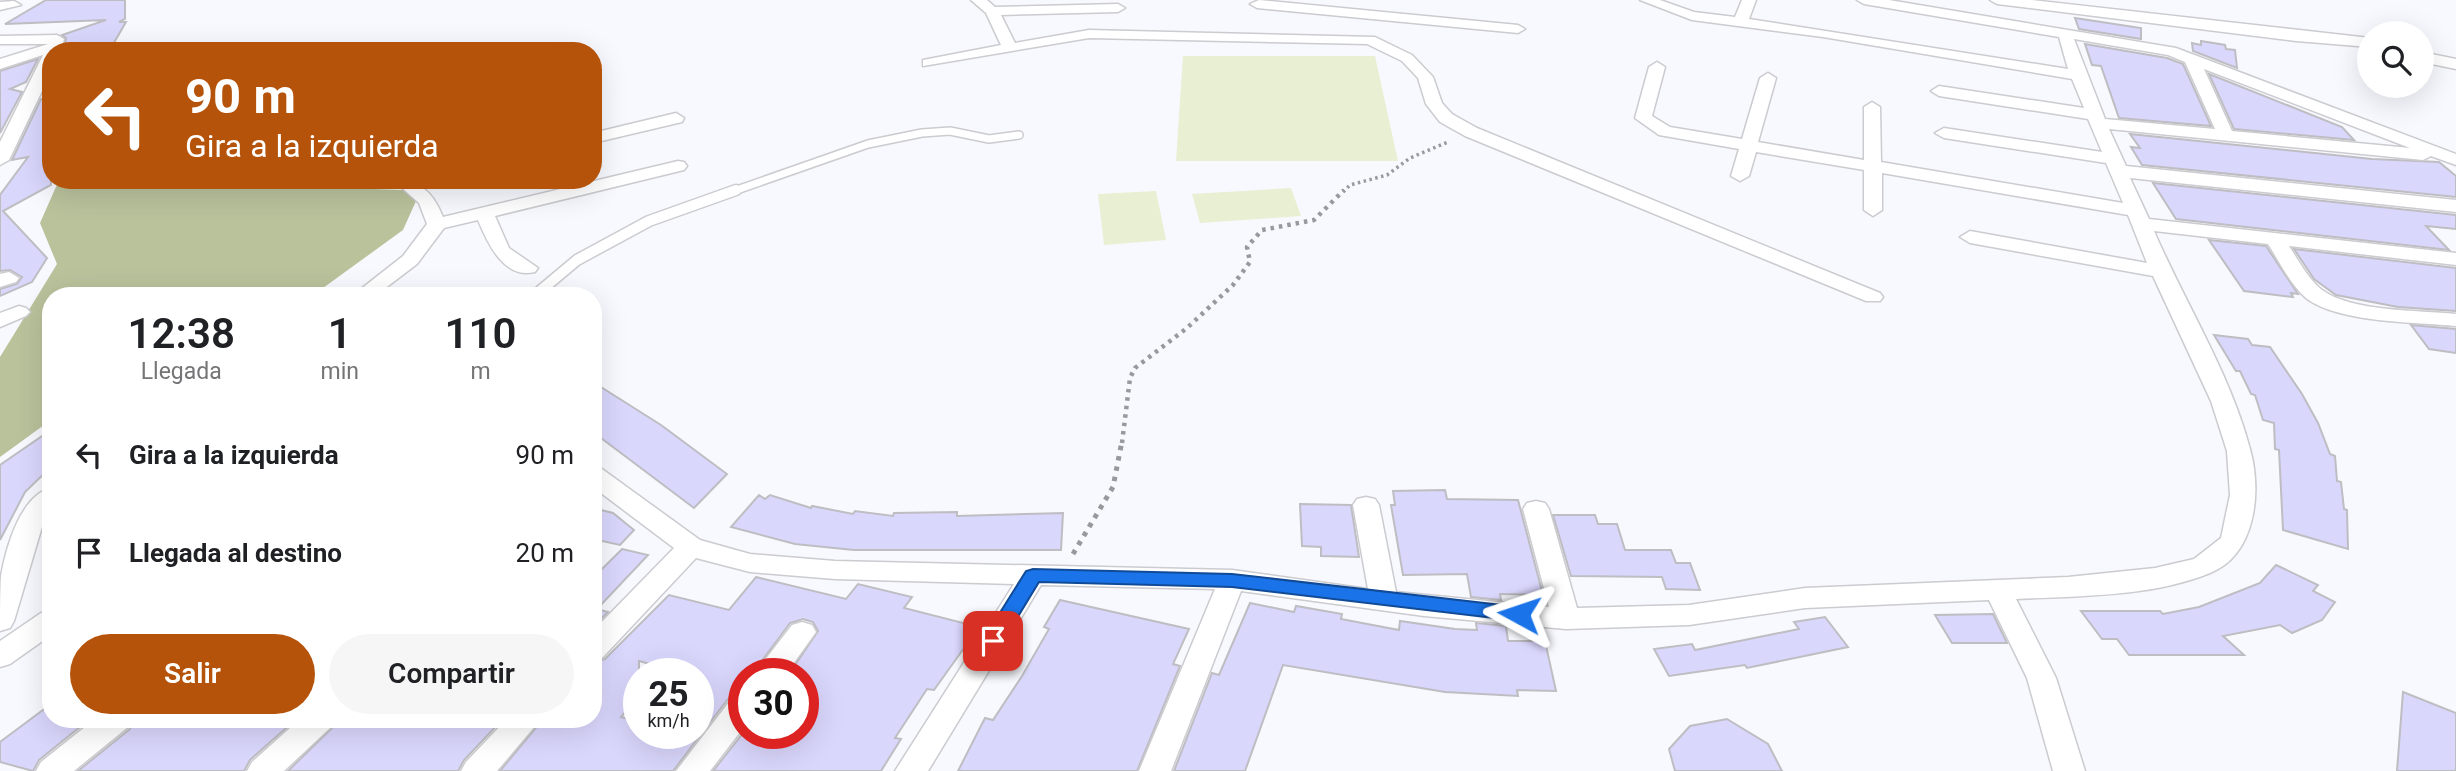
<!DOCTYPE html>
<html lang="es">
<head>
<meta charset="utf-8">
<style>
  body { margin:0; font-family:Roboto,sans-serif; background:#f6f6f6; color:#202124; height:100vh; display:flex; flex-direction:column; font-size:26px; white-space:nowrap }
  * { box-sizing:border-box; margin:0 }
  p { font-size:23px; color:#757577 }
  .icon { flex:none; width:38px; height:38px; fill:none; stroke:currentColor; stroke-width:2; stroke-linecap:round; stroke-linejoin:round }
  .map { position:relative; flex:1; overflow:hidden }
  .side { position:absolute; left:42px; top:287px; width:560px; height:441px; display:flex; flex-direction:column; background:#fff; border-radius:28px; box-shadow:0 7px 28px #0002 }
  .side>* { flex:none }
  .hud { position:absolute; left:42px; top:42px; width:560px; height:147px; border-radius:28px; box-shadow:0 7px 28px #0002; background:#b45309; color:#fff; overflow:hidden }
  .buttons { position:absolute; left:2357px; top:21px; display:grid; gap:14px }
  .buttons a { display:grid; place-items:center; width:77px; height:77px; border-radius:50%; background:#fff; box-shadow:0 7px 28px #0002; font-size:35px }
  .speed { position:absolute; left:623px; top:658px; display:flex; gap:14px; font-size:35px; font-weight:700; text-align:center }
  .speed>* { display:grid; place-content:center; width:91px; height:91px; border-radius:50%; background:#fff; box-shadow:0 7px 28px #0002; line-height:1 }
  .speed small { font-size:18px; font-weight:400 }
  .speed .limit { border:10px solid #d22; background:#fff; color:#111 }
  .pin { position:absolute; display:grid; place-items:center; width:60px; height:60px; color:#fff; margin:-30px; border-radius:14px; box-shadow:0 4px 10px #0006 }
  .me { position:absolute; width:77px; margin:-38px; rotate:275deg; stroke-linejoin:round; filter:drop-shadow(0 0 5px #0008) }
  .turn { display:flex; align-items:center; gap:24px; height:147px; padding:0 28px; font-size:32px }
  .turn .icon { width:91px; height:91px; stroke-width:2.5 }
  .turn b { display:block; font-size:49px; line-height:60px }
  .eta { display:flex; justify-content:space-evenly; align-items:center; height:119px; text-align:center }
  .eta b { font-size:42px; font-weight:600; line-height:49px }
  .button { display:flex; gap:14px; margin-top:auto; padding:14px 28px }
  .button a { flex:1; height:80px; border-radius:42px; background:#b45309; color:#fff; font-size:28px; font-weight:600; line-height:80px; text-align:center }
  .button a+a { background:#f6f6f6; color:#202124 }
  ul { padding:0; list-style:none }
  li { display:flex; align-items:center; gap:21px; height:98px; padding:0 28px }
  li div { flex:1 }
  li b { display:block; font-size:26px }
  li em { font-style:normal }
  .map>svg:first-child { display:block }
  .green { fill:#e9efd2 }
  .forest { fill:#bac29c }
  .building { fill:#dad7fd; stroke:#bdbdc2; stroke-width:2; fill-rule:evenodd }
  .lines { fill:none; stroke-linecap:round; stroke-linejoin:round }
  .lane-far1-casing { stroke:#cbcbd0; stroke-width:10 }
  .lane-casing { stroke:#cbcbd0; stroke-width:13 }
  .street-casing { stroke:#cbcbd0; stroke-width:3 }
  .path-far2 { stroke:#98999c; stroke-width:3.5; stroke-dasharray:2.5 3.5; stroke-linecap:butt }
  .path-far1 { stroke:#98999c; stroke-width:4.5; stroke-dasharray:3.5 5; stroke-linecap:butt }
  .path { stroke:#98999c; stroke-width:5; stroke-dasharray:4.5 6; stroke-linecap:butt }
  .lane-far1 { stroke:#fff; stroke-width:7 }
  .lane { stroke:#fff; stroke-width:10 }
  .street { fill:#fff; fill-rule:evenodd }
  .route { fill:#1a73e8; stroke:#114b97; stroke-width:2 }
</style>
</head>
<body>
<div class="map">
<svg width="2456" height="771" viewBox="0 0 2456 771">
  <rect width="100%" height="100%" fill="#f8f9fe"/>
  <!-- green -->
  <g class="green">
    <path d="M1183,56H1375L1398,161H1176Z"/>
    <path d="M1291,188L1301,216L1200,223L1192,194Z"/>
    <path d="M1156,191L1166,240L1104,245L1098,194Z"/>
  </g>
  <!-- forest -->
  <path class="forest" d="M59,180H290L311,187L403,190L413,194L416,201L403,230L312,296H51V420L0,457V357L57,264L40,223Z"/>
  <!-- building -->
  <g class="building">
    <path d="M46,0H125V19L119,22H126L112,46L71,51H64L66,38L62,35L106,20L5,24Z"/>
    <path d="M2075,18L2141,28V39L2079,29Z"/>
    <path d="M2201,41L2225,45L2226,49L2235,50L2237,68L2193,51L2192,43L2201,45Z"/>
    <path d="M2085,44L2167,58L2183,64L2211,126L2119,118L2101,66L2092,65Z"/>
    <path d="M38,59L26,82L10,89L22,92L0,133V71Z"/>
    <path d="M2209,74L2342,127L2354,140L2234,129Z"/>
    <path d="M41,99L51,102V185L3,211L47,258L32,282L0,296V289L17,284L22,277L10,270L0,271V195L28,157L12,160Z"/>
    <path d="M2130,134L2372,159L2439,162L2456,176V197L2142,165L2131,147L2140,148Z"/>
    <path d="M2153,183L2456,215V229L2426,226L2449,250L2176,219Z"/>
    <path d="M2209,240L2266,246L2298,294L2291,293L2293,297L2244,291Z"/>
    <path d="M2294,249L2456,268V311L2398,307L2336,295L2314,279Z"/>
    <path d="M2411,325L2456,329V353L2429,349Z"/>
    <path d="M2214,335L2248,339L2252,345L2270,347L2302,394L2318,423L2330,454L2335,456L2337,481L2341,482L2344,509L2347,510L2348,549L2283,530L2279,450L2275,449L2274,423L2263,420L2255,395L2251,394L2240,371H2236Z"/>
    <path d="M593,382L661,425L727,474L694,508L593,432Z"/>
    <path d="M51,430V467L25,492L0,540V465Z"/>
    <path d="M1445,490L1447,499L1518,500L1543,595L1500,594L1501,600L1471,597L1467,574L1403,575L1391,505H1395L1393,491Z"/>
    <path d="M759,495L765,499L770,495L811,508L812,506L853,514L855,511L893,516L894,513L957,512V516L1063,513L1061,550H854L795,544L731,527Z"/>
    <path d="M1300,504L1351,505L1359,557L1321,556V547L1302,546Z"/>
    <path d="M593,508L613,513L634,530L620,545L593,539Z"/>
    <path d="M1553,515H1595L1598,524H1617L1625,550H1671L1676,563H1690L1700,590L1666,589L1662,577L1571,576Z"/>
    <path d="M622,549L648,555L597,609L608,612L593,627V578Z"/>
    <path d="M2276,565L2318,585L2313,591L2335,602L2322,620L2292,633L2280,625L2223,636L2244,655H2129L2117,639H2102L2081,611H2160L2163,614L2199,607L2260,583Z"/>
    <path d="M756,577L846,599L858,584L912,597L904,608L979,627L934,690L927,689L895,738L901,739L881,771H713L744,732L803,733V674H789L818,631L813,622L803,619L790,623L752,674H744V691L731,695L673,771H500L543,719H593V662L605,659L669,595L729,610ZM639,661L686,674H698V733H639V722L621,717L639,697Z"/>
    <path d="M1060,600L1189,629L1173,664L1180,666L1137,771H958L985,718L993,720L1022,676L1049,629L1044,627Z"/>
    <path d="M1250,603L1294,612L1296,606L1342,614L1341,619L1399,630L1400,621L1455,629L1477,630L1476,623L1506,626L1508,641H1545L1556,691L1517,690L1518,696L1445,692L1283,665L1245,771H1174L1212,673L1219,675Z"/>
    <path d="M1993,614L2007,643H1952L1935,615Z"/>
    <path d="M1825,617L1848,647L1747,668L1745,665L1669,676L1654,649L1692,644L1695,650L1799,629L1794,622Z"/>
    <path d="M2403,692L2456,713V771H2397Z"/>
    <path d="M51,704V719H90L39,760L33,771L0,762V742Z"/>
    <path d="M134,719H289L294,721L250,760L244,771H78L130,729Z"/>
    <path d="M341,719H503L464,760L458,771H288Z"/>
    <path d="M1727,719L1768,744L1782,771H1675L1669,749L1690,726Z"/>
  </g>
  <g class="lines">
    <!-- lane-far1 casing -->
    <g class="lane-far1-casing">
      <path id="lane-far1" d="M731,192L868,144L922,133L950,131L989,139L1019,135"/>
    </g>
    <!-- lane casing -->
    <g class="lane-casing">
      <path id="lane" d="M534,296L577,260L649,221L736,190"/>
    </g>
    <!-- street casing -->
    <g class="street-casing">
      <g id="street">
        <path d="M971,0H987L995,7L1118,4L1125,8L1118,12L1001,15L1015,43L1089,30L1375,37L1412,55L1433,77L1442,103L1452,114L1477,128L1880,293L1883,297L1880,301H1866L1465,136L1440,122L1426,104L1418,78L1402,61L1367,44L1089,38L923,66V60L1001,45L986,13Z"/>
        <path d="M1259,0L1518,25L1525,29L1518,33L1257,8L1250,4Z"/>
        <path d="M1640,0H1660L1694,12L1735,17L1742,0H1756L1749,19L2068,69L2059,37L1864,4L1857,0H1889L2176,48L2456,154V165L2431,156L2423,160L2109,129L2126,166L2456,200V212L2130,178L2149,219L2456,253V265L2289,246C2299,261 2308,279 2322,290C2352,312 2419,310 2456,314V326C2416,322 2338,323 2306,298C2290,284 2279,261 2268,244L2154,231C2185,303 2230,373 2250,449C2262,491 2256,555 2210,573C2151,597 2079,596 2016,599L2056,678L2085,771H2053L2027,678L1989,600L1805,608L1689,625L1566,629L1424,616L1241,591L1171,771H1139L1215,589L1041,585L928,771H895L1014,584L835,579L750,572L696,558L603,657L593,660V631L674,548L593,487V467L602,469L700,540L750,554L835,561L1232,570L1368,589L1353,505L1357,499L1366,497L1375,499L1379,505L1396,592L1549,607L1523,509L1527,503L1536,501L1545,503L1549,509L1577,608L1689,605L1805,588L2068,577L2155,568L2194,559L2221,538L2230,495L2227,451L2211,401L2153,276L1970,243L1960,237L1970,231L2147,263L2128,215L1882,173V210L1873,216L1864,210V170L1756,152L1749,176L1740,181L1731,176L1739,149L1659,135L1635,118L1649,67L1657,62L1665,67L1652,116L1670,127L1742,139L1760,78L1768,73L1776,78L1758,142L1864,160V107L1872,102L1880,107L1881,162L2123,203L2106,163L1944,138L1935,133L1944,128L2102,152L2088,119L1939,96L1931,91L1939,86L2084,108L2072,79L1823,37L1692,20ZM2074,39L2168,55L2185,62L2215,129L2105,119ZM2204,69L2410,148L2232,131Z"/>
        <path d="M1990,0H2031L2370,38V47L2296,41L1997,4Z"/>
        <path d="M0,2L14,1L21,5L0,10Z"/>
        <path d="M57,35L64,39L61,51H51V72L9,160L0,165V142L43,55L0,69V59L48,44H0V36Z"/>
        <path d="M2422,52L2456,59V69L2422,62Z"/>
        <path d="M676,113L684,118L682,122L593,143V133Z"/>
        <path d="M678,161L684,162L687,166L684,170L495,216L509,248L538,268L535,272C504,280 487,242 478,220L444,228L417,264L375,296H352L403,256L427,224L419,203L393,180C420,180 433,192 443,217Z"/>
        <path d="M9,272L19,278L16,282L0,287V274Z"/>
        <path d="M19,306L26,308L30,312L26,316L0,327V313Z"/>
        <path d="M51,488V513L44,520L14,621L10,628L0,631C0,614 0,593 1,576C6,548 20,496 51,488Z"/>
        <path d="M51,610V635L10,664L0,667V641L41,613Z"/>
        <path d="M802,622L812,625L816,632L786,674H754L792,625Z"/>
        <path d="M744,693V727L710,771H676L733,697Z"/>
        <path d="M95,719H132L128,727L74,771H36L41,762Z"/>
        <path d="M300,719H335L331,727L284,771H247L252,762Z"/>
        <path d="M507,719H541L497,771H461L466,762Z"/>
      </g>
    </g>
    <!-- path-far2 -->
    <path class="path-far2" d="M1343,192L1350,185L1387,175L1410,158L1448,142"/>
    <!-- path-far1 -->
    <path class="path-far1" d="M1122,443L1130,378L1135,368L1187,328L1233,285L1250,262L1247,247L1262,230L1314,220L1344,190"/>
    <!-- path -->
    <path class="path" d="M1073,554L1113,487L1122,441"/>
    <!-- lane-far1 -->
    <use href="#lane-far1" class="lane-far1"/>
    <!-- lane -->
    <use href="#lane" class="lane"/>
    <!-- street -->
    <use href="#street" class="street"/>
  </g>
  <!-- route -->
  <path class="route" d="M1033,569L1232,574L1519,607L1528,614L1519,621L1232,587L1039,582L1000,646H986L983,641L986,635L1026,571Z"/>
</svg>
<div class="buttons">
<a><svg class="icon" aria-label="search" viewBox="0 0 24 24"><circle cx="10" cy="10" r="6"/><path d="M15 15l6 6"/></svg></a>
</div>
<div class="speed"><div>25<small>km/h</small></div><div class="limit">30</div></div>
<div class="pin" style="left:993px;top:641px;background:#d93025"><svg class="icon" aria-label="arrive" viewBox="0 0 24 24"><path d="M6 21V4h12l-3 4 3 4H6"/></svg></div>
<svg class="me" style="left:1519px;top:614px" viewBox="-20 -20 40 40"><path d="M0-17L14 15 0 8-14 15z" fill="#1a73e8" stroke="#fff" stroke-width="4"/></svg>
<div class="hud">
<div class="turn"><svg class="icon" aria-label="left" viewBox="0 0 24 24"><path d="M17 20v-9H6M10 6l-5 5 5 5"/></svg><div><b>90 m</b>Gira a la izquierda</div></div>
</div>
<section class="side">
<div class="eta">
<div><b>12:38</b><p>Llegada</p></div>
<div><b>1</b><p>min</p></div>
<div><b>110</b><p>m</p></div>
</div>
<ul>
<li><svg class="icon" aria-label="left" viewBox="0 0 24 24"><path d="M17 20v-9H6M10 6l-5 5 5 5"/></svg><div><b>Gira a la izquierda</b></div><em>90 m</em></li>
<li><svg class="icon" aria-label="arrive" viewBox="0 0 24 24"><path d="M6 21V4h12l-3 4 3 4H6"/></svg><div><b>Llegada al destino</b></div><em>20 m</em></li>
</ul>
<div class="button"><a>Salir</a><a>Compartir</a></div>
</section>
</div>
</body>
</html>
